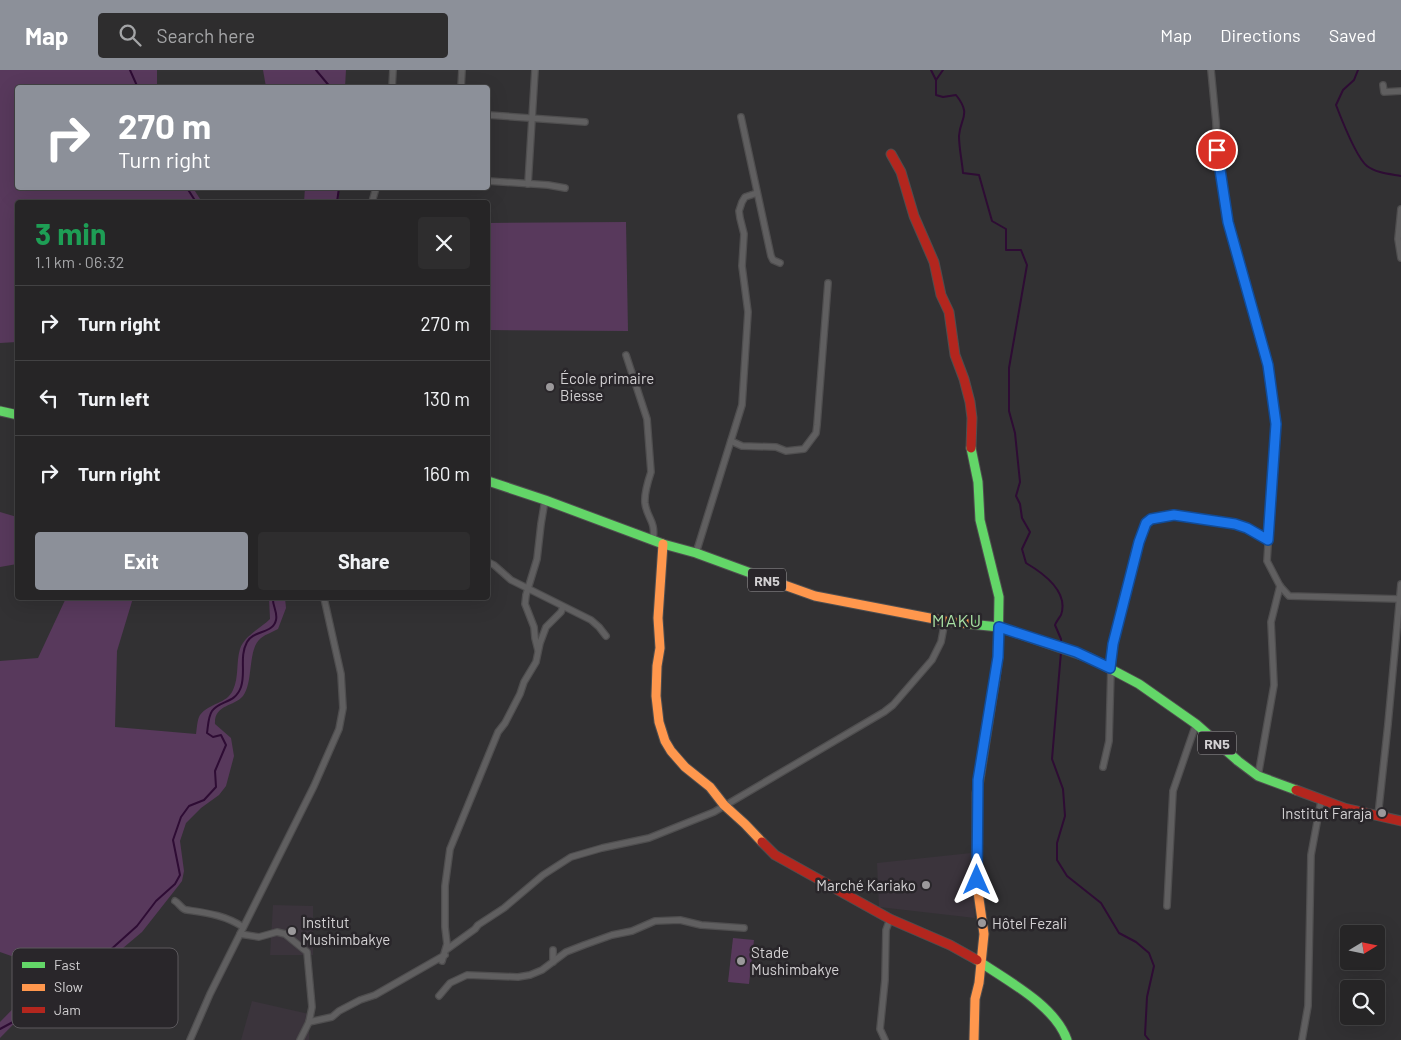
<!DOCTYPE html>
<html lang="en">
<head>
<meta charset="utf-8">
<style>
  body { margin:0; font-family:Barlow,sans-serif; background:#2e2d2e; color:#f1f3f6; height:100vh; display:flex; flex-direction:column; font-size:19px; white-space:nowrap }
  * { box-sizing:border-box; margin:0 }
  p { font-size:16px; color:#a4a5a7 }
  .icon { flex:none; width:28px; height:28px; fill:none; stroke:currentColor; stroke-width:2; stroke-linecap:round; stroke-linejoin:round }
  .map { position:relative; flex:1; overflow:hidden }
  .side { position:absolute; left:15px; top:130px; width:475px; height:400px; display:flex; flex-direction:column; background:#262526; border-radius:5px; box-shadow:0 5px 20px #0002,0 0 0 1px #424243 }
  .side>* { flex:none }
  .banner { position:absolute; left:15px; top:15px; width:475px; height:105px; border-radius:5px; box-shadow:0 5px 20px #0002,0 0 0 1px #424243; background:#8c9099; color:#fff; overflow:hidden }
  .needle { width:32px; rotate:80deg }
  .buttons { position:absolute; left:1340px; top:855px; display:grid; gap:10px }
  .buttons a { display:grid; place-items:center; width:45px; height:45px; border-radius:5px; background:#262526; box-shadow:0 5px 20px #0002,0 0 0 1px #424243; font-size:25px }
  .pin { position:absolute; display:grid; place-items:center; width:42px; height:42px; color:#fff; margin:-21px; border:2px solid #fff; border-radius:50%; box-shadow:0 1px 5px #0007 }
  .me { position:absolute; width:55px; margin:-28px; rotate:0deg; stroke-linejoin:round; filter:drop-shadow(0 0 4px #0008) }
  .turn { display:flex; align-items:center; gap:18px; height:105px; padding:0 20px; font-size:22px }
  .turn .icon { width:65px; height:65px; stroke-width:2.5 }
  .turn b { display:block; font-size:35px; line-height:42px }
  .round { display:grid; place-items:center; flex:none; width:52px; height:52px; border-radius:5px; background:#2e2d2e }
  .overview { display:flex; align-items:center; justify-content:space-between; height:85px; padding:0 20px }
  h1 { font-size:30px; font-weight:700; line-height:38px; color:#1e9e55 }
  .primary-button { display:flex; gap:10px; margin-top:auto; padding:10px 20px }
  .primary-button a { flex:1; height:58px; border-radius:5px; background:#8c9099; color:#fff; font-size:20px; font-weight:700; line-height:58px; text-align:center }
  .primary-button a+a { background:#2e2d2e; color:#f1f3f6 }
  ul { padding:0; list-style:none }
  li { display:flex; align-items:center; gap:15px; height:75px; padding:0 20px; border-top:1px solid #424243 }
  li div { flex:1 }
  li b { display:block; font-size:19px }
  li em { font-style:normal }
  header { display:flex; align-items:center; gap:30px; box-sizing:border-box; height:70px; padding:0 25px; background:#8c9099; color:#fff }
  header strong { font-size:24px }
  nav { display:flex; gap:28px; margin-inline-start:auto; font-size:18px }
  .search { width:350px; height:45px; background:#2e2d2e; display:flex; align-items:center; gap:12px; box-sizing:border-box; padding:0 18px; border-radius:5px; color:#a4a5a7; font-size:19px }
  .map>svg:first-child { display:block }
  .built { fill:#3b343c }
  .green { fill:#58395c }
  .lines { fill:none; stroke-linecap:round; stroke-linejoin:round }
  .stream { stroke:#2e0c34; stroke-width:2 }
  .street-casing { stroke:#4f4e4f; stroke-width:8 }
  .fast-casing { stroke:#4f4e4f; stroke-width:11 }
  .slow-casing { stroke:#4f4e4f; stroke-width:11 }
  .jam-casing { stroke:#4f4e4f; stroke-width:11 }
  .street { stroke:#605f60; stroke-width:5.5 }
  .fast { stroke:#63d668; stroke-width:9 }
  .slow { stroke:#ff974d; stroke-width:9 }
  .jam { stroke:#b3261e; stroke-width:9 }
  .route-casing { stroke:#114b97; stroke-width:12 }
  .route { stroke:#1a73e8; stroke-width:9 }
  .poi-dot { fill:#9b999b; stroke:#29262a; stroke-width:2 }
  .labels { text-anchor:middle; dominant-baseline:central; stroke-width:5; stroke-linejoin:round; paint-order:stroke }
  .shield { fill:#29262a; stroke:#a09ea0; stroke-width:1 }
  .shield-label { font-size:14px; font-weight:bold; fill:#d3d1d3 }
  .poi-label { font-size:15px; fill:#d3d1d3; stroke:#29262a; text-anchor:start }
  .quarter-label { font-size:18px; letter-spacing:1px; fill:#a8dfa3; stroke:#29262a }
  .key { fill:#29262a; stroke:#5c595d; stroke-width:1 }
  .key-label { font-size:14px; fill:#d3d1d3 }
</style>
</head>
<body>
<header>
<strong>Map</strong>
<div class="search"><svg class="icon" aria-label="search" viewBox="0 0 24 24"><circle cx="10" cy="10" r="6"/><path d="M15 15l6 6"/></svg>Search here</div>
<nav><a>Map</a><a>Directions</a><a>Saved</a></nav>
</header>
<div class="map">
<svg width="1401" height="970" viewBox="0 0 1401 970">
  <rect width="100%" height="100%" fill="#323133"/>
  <!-- built -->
  <g class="built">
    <path d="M971,783L975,848L879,837L877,793Z"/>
    <path d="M273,835L313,836V885H270Z"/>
    <path d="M252,931L309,944V970H241Z"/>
  </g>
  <!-- green -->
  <g class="green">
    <path d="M0,0H157V17L18,18V118H193L202,132H18L17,272L0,273Z"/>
    <path d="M263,0H346L345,17H266Z"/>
    <path d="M305,118H339L338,132H304Z"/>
    <path d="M626,152L628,261L488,260V153Z"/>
    <path d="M0,442L17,447V494L0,497Z"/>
    <path d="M66,528H133L117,581L115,657L196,664C197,658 197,650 200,645C209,633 227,634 233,620C239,607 236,592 240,579C244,566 261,558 270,549L269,528H285L286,538L278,559C273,562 266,564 261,568C247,579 254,611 243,626C234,637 214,634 215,654L231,668L234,686L226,716L219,725L201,738L186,753L180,771L184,801L182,811L179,815L142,862L104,894L50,917L0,968V952L51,900L0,882V591L38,588Z"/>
    <path d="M733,868L754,870L749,914L728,912Z"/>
  </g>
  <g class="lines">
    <!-- stream -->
    <g class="stream">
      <path d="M130,0L138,18"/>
      <path d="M316,0L331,18"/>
      <path d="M931,0L936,10V25L943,27L956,25C972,45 960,48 959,66C959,78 962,91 963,103L979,105L992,151L1006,159V180H1021L1027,195L1009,298V341L1015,363L1020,412L1016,426L1020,434L1022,448L1030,462L1022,479L1026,493C1043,503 1069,522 1061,545C1059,548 1056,552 1055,555L1061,569V575"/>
      <path d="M1358,0L1354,10L1343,20L1336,35C1341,48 1357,88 1367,96C1376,103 1390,104 1401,106"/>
      <path d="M936,10L943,0"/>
      <path d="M187,118L196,132"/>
      <path d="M337,132L339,118"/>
      <path d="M1061,582L1052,689L1063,719L1065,746L1057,773V790L1067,806L1101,833L1119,863L1136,872L1149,883L1154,896L1147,927L1145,965L1149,970"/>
      <path d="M0,959L13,952L30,935L53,907L63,900L85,898L107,883L137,856L156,831L175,814L180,805L173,770L181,747L189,736L204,730L216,717L215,701L226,675L221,665L213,667L207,663C208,657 208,647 212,641C220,630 235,634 241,617C246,602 239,587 247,572C253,560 273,564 276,550C278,542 272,535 273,528"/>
    </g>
    <!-- street casing -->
    <g class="street-casing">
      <g id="street">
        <path d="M1211,0L1216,52L1217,80L1228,153L1268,295L1276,354L1267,491L1280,516L1289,526L1400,529"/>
        <path d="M1383,15L1384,22L1401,21"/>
        <path d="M392,18L393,0"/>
        <path d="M461,18L462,0"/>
        <path d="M488,45L585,52"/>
        <path d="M741,47L771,186L773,190L780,193"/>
        <path d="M488,111L548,115L565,118"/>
        <path d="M528,114L535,0"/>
        <path d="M372,132L376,118"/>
        <path d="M1401,139L1398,169L1401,188"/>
        <path d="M626,285L647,349L651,402C648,411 644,423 645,433C647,449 656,450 653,470"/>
        <path d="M731,371L742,376L776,377L786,381L804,379L816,363L817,355L828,213"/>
        <path d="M696,483L742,335L748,242L742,196L744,164L740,148L739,141L742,132L745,127L757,123"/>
        <path d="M488,492L494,495L511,510L591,550L599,557L606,566"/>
        <path d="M538,580L535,568L534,557L525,534L526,525L537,489L541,454L545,430"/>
        <path d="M1103,697L1109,671L1111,598L1113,574L1139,472L1146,453L1151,449L1161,446L1175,445L1188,446L1247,458L1268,470"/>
        <path d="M1258,706L1274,615L1271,552L1280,516"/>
        <path d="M1378,746L1388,654L1401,514"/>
        <path d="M175,831C179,833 182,840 187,840C207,843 225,845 243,857"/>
        <path d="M1167,836L1173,721L1196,654"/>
        <path d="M240,864L259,867L277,862L285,864L307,882L312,937L309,952L300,970"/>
        <path d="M446,880L475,859L478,855L504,838L543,805L571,787L602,778L649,768L714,742L884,642L893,635L932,590L941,572L945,551"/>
        <path d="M442,891L447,874L445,857V816L450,779L498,662L505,653L520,624L524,612L536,592L540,573L546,557L561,542L563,537"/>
        <path d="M553,892V880"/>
        <path d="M439,926L450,913L467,905L518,907L530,905L542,900L566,882L584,875L612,865L632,861L655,851L680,850L701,855L744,858"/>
        <path d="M309,952L332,947L339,941L360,930L375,925L445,885"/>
        <path d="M190,970L210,924L314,716L339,659L343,638L341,604L324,528"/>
        <path d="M885,970L880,959L885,910L886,860L890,849"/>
        <path d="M1302,970L1308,936L1311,785L1321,731"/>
      </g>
    </g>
    <!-- fast casing -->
    <g class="fast-casing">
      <g id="fast">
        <path d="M0,341L18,345"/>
        <path d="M971,378L978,412L980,450L999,527L998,587L995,609"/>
        <path d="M488,411L545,430L663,474L696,483L756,505"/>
        <path d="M969,554L999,557L1090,588L1139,614L1196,654L1238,691L1258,706L1296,720"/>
        <path d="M977,890C1006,910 1055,935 1067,970"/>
      </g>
    </g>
    <!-- slow casing -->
    <g class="slow-casing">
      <g id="slow">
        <path d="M663,474L658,548L660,578L657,596L656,626L659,652L665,671L671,681L685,697L710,717L724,735L745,754L762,772"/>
        <path d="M756,505L815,526L945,551L969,554"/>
        <path d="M974,970L975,929L979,913L984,864L977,815V723L995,609"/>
      </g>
    </g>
    <!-- jam casing -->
    <g class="jam-casing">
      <g id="jam">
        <path d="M891,84L901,102L914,146L934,192L941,225L949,242L955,285L964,309L970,332L972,348L971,378"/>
        <path d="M1296,720L1344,738L1401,751"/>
        <path d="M762,772L775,785L890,849L950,875L977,890"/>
      </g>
    </g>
    <!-- street -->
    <use href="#street" class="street"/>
    <!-- fast -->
    <use href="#fast" class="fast"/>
    <!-- slow -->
    <use href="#slow" class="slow"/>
    <!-- jam -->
    <use href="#jam" class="jam"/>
  </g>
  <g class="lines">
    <!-- route casing -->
    <g class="route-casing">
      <path id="route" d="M977,810L978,710L998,587L999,557L1076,582L1110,598L1113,574L1139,472L1146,453L1151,449L1174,445L1235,454L1247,458L1268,470L1276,354L1268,295L1228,152L1217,80"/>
    </g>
    <!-- route -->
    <use href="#route" class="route"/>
  </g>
  <!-- markers -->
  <g class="poi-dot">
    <circle cx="550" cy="317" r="5"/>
    <circle cx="1382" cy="743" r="5"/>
    <circle cx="926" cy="815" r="5"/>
    <circle cx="982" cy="853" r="5"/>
    <circle cx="292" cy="861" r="5"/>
    <circle cx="741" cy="891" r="5"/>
  </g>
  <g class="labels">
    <!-- shield labels -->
    <g class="shield">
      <rect x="748" y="498.5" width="38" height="23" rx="4"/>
      <rect x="1198" y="661.5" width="38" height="23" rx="4"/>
    </g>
    <g class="shield-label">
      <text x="767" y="510">RN5</text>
      <text x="1217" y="673">RN5</text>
    </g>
    <!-- poi labels -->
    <g class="poi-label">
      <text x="560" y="308">École primaire<tspan x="560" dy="17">Biesse</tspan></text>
      <text x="1372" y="743" text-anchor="end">Institut Faraja</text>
      <text x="916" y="815" text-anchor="end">Marché Kariako</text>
      <text x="302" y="852">Institut<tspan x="302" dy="17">Mushimbakye</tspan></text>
      <text x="992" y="853">Hôtel Fezali</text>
      <text x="751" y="882">Stade<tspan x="751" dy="17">Mushimbakye</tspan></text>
    </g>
    <!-- quarter labels -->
    <g class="quarter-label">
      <text x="957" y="550">MAKU</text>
    </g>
  </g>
  <!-- legend -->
  <rect x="12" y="878" width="166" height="80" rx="8" class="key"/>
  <rect x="22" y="892" width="23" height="6" fill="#63d668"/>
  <rect x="22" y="914" width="23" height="7" fill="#ff974d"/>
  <rect x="22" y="937" width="23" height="6" fill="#b3261e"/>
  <g class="key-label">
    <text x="54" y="900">Fast</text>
    <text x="54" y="922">Slow</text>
    <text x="54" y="945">Jam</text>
  </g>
</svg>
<div class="buttons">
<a><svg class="needle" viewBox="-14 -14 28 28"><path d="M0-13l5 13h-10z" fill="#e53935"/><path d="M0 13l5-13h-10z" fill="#a4a5a7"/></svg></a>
<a><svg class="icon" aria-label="search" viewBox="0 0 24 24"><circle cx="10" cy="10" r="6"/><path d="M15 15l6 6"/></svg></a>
</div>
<div class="pin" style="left:1217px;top:80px;background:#d93025"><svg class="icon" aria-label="arrive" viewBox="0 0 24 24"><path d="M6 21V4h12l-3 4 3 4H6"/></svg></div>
<svg class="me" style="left:977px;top:810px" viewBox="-20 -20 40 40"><path d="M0-17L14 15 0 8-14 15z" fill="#1a73e8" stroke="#fff" stroke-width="4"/></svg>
<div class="banner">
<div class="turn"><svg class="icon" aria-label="right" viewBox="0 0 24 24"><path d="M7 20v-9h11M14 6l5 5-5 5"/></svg><div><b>270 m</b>Turn right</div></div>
</div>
<section class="side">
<div class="overview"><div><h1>3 min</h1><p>1.1 km · 06:32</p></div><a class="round"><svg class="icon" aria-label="close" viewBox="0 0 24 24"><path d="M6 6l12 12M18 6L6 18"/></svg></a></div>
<ul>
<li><svg class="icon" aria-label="right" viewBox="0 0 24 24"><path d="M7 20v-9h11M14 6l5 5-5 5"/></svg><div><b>Turn right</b></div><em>270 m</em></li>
<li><svg class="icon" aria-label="left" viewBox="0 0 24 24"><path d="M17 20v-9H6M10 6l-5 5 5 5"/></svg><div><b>Turn left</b></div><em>130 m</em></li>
<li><svg class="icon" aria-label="right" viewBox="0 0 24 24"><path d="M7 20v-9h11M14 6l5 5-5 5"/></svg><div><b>Turn right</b></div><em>160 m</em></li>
</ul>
<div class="primary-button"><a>Exit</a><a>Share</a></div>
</section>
</div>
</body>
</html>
